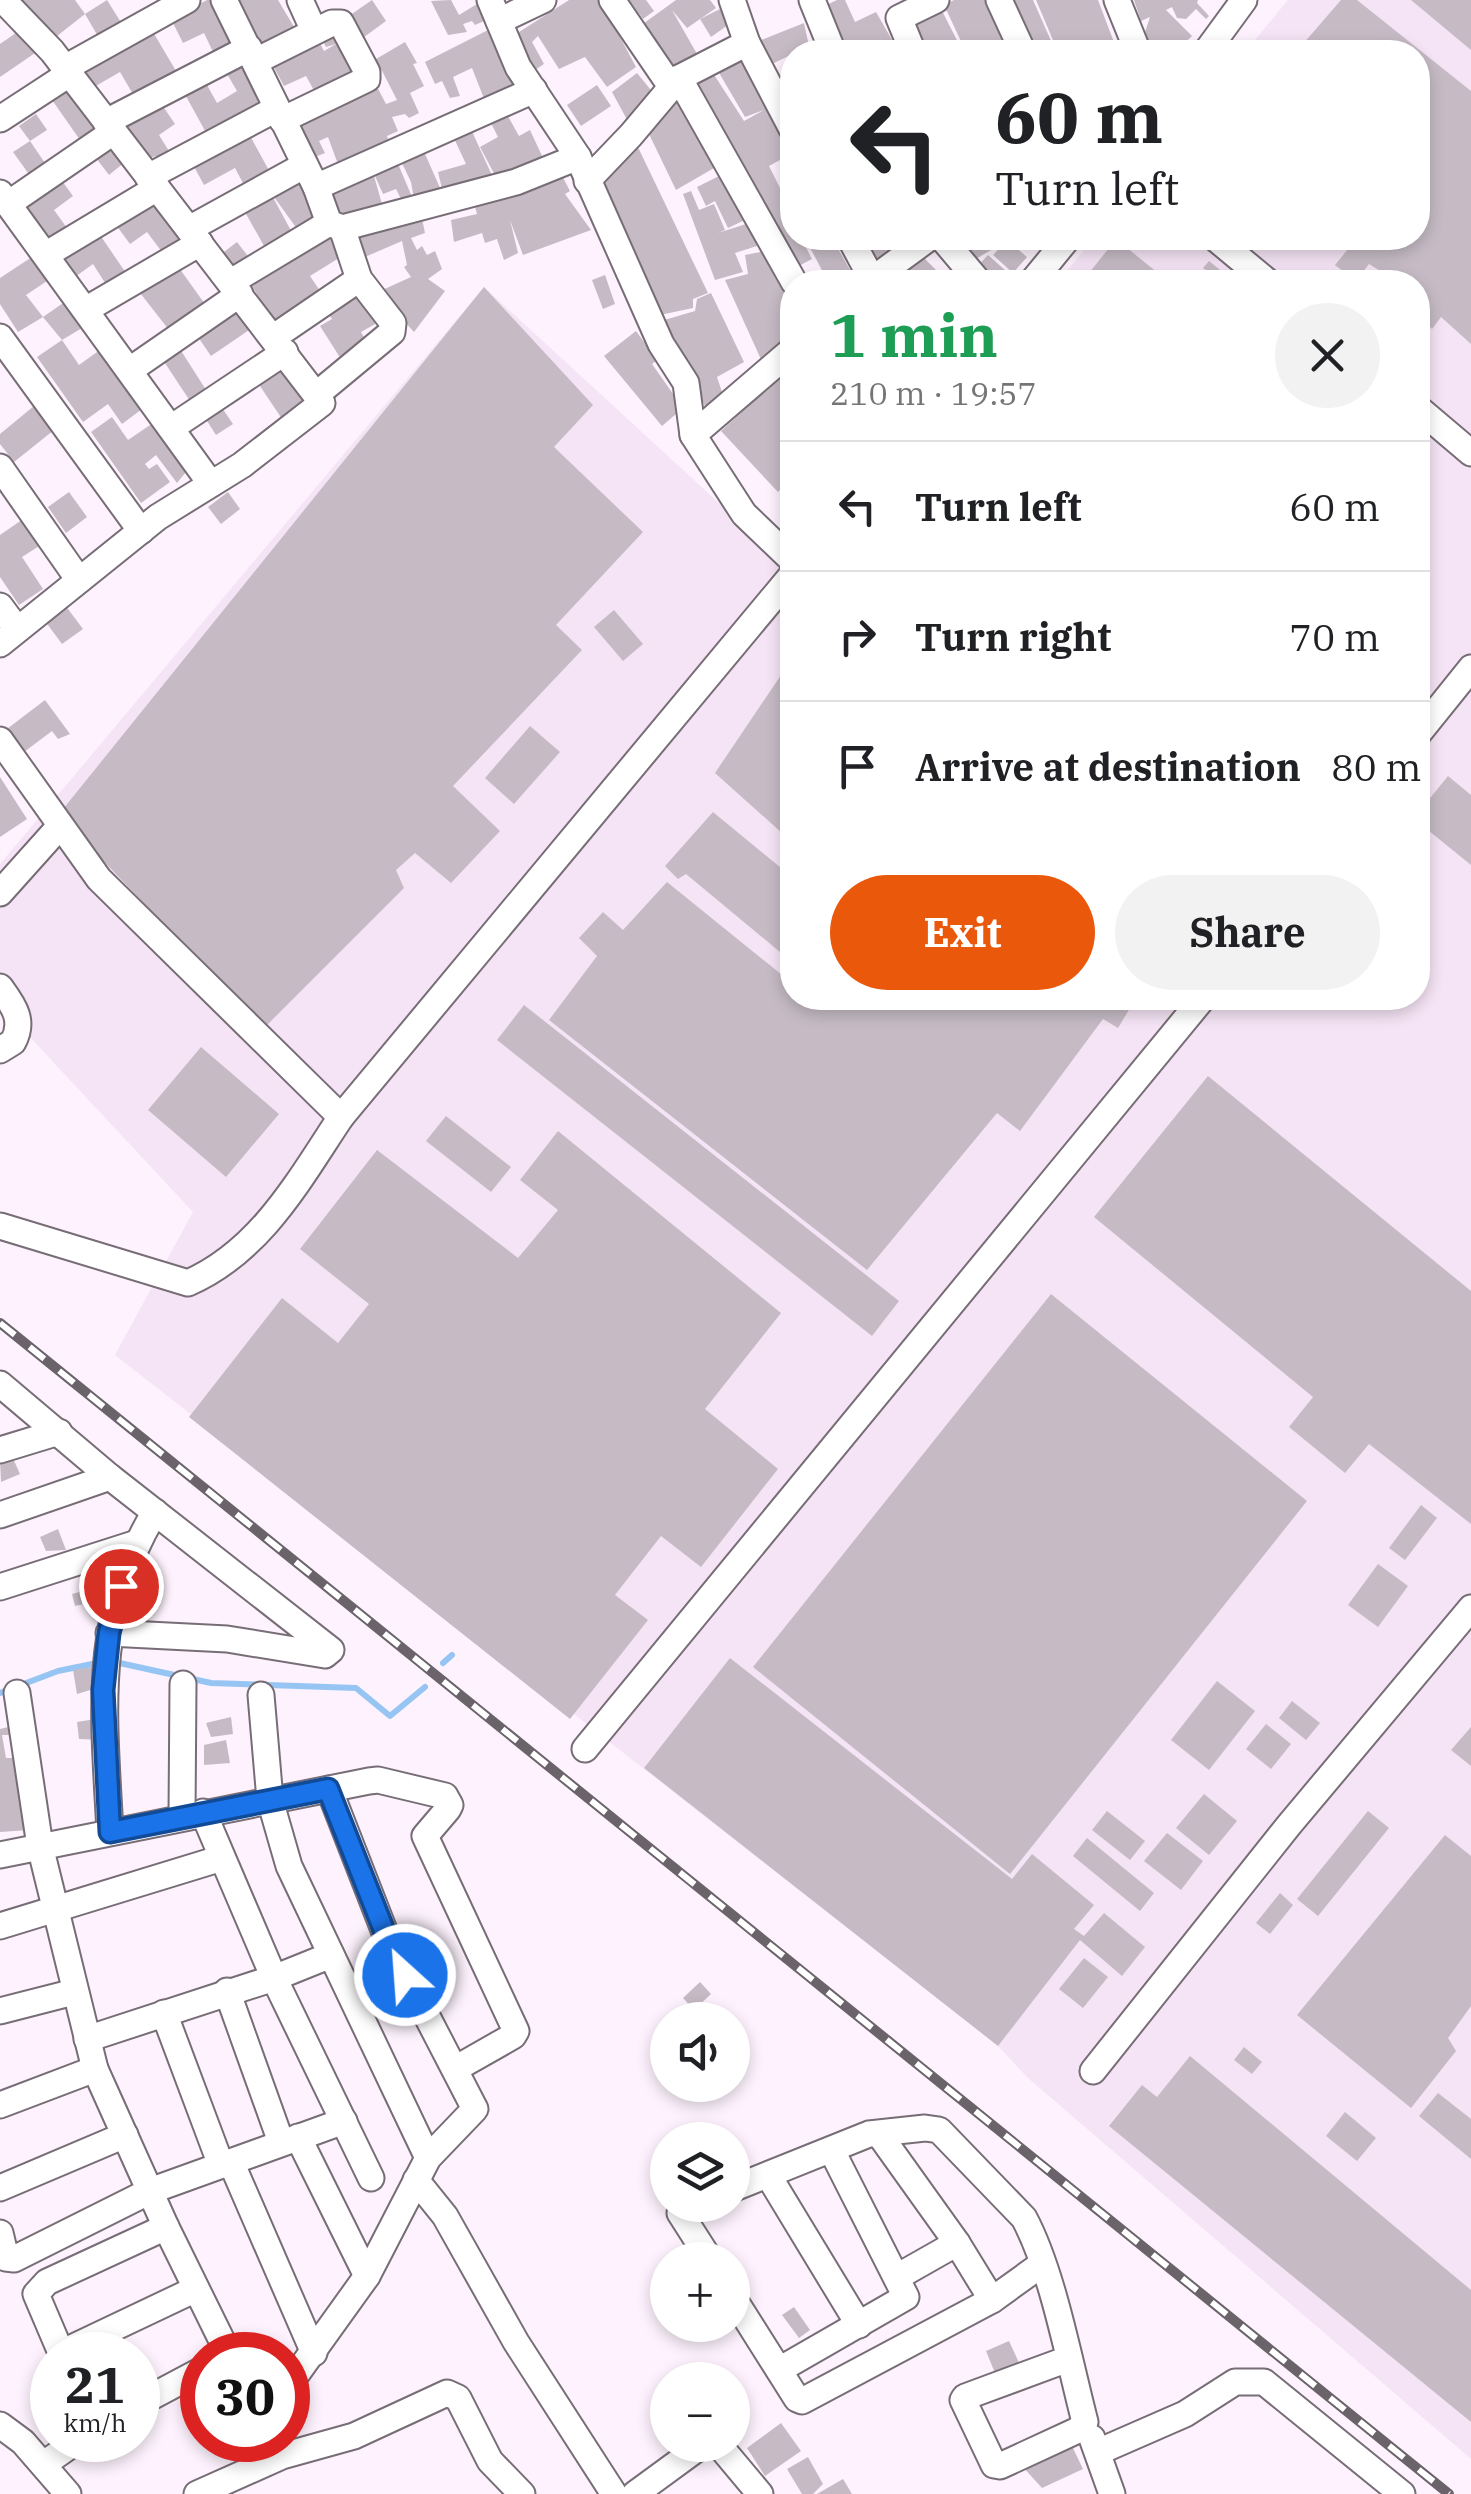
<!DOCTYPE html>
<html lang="en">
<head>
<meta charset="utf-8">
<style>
  body { margin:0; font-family:"IBM Plex Serif",serif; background:#f2f2f2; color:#202124; height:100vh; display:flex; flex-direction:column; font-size:38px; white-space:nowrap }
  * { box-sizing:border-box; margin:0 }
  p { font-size:32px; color:#757577 }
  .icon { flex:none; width:55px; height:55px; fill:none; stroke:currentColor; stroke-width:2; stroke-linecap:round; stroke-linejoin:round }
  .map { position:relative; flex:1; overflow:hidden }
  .sheet { position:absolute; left:780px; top:270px; width:650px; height:740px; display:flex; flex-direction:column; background:#fff; border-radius:40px; box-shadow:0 5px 15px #0003 }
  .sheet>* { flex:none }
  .banner { position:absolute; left:780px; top:40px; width:650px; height:210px; border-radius:40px; box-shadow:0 5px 15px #0003; background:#fff; color:#202124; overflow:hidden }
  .buttons { position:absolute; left:650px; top:2002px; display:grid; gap:20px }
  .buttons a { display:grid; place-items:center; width:100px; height:100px; border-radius:50%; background:#fff; box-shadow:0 5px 15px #0003; font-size:50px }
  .speed { position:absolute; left:30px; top:2332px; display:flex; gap:20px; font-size:50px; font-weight:700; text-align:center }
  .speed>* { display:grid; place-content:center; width:130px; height:130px; border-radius:50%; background:#fff; box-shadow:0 5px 15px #0003; line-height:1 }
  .speed small { font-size:25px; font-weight:400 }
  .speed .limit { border:15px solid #d22; background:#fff; color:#111 }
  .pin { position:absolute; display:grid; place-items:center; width:85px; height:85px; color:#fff; margin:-42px; border:5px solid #fff; border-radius:50%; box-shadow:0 2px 10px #0007 }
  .me { position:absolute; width:110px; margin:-55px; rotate:334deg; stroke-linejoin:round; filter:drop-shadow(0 0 8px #0008) }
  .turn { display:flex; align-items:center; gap:35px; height:210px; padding:0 50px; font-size:45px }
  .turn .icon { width:130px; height:130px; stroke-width:2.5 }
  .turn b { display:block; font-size:70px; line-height:85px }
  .round { display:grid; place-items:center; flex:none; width:105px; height:105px; border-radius:52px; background:#f2f2f2 }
  .summary { display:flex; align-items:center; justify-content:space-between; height:170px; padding:0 50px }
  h1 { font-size:60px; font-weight:700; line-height:75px; color:#1e9e55 }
  .action { display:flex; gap:20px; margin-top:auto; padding:20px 50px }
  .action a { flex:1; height:115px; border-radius:60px; background:#ea580c; color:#fff; font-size:40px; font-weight:700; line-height:115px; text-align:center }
  .action a+a { background:#f2f2f2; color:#202124 }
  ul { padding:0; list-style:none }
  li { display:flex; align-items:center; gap:30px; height:130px; padding:0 50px; border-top:2px solid #e0e0e0 }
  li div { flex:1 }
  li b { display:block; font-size:38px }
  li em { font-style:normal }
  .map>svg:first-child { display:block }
  .built { fill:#f5e4f5 }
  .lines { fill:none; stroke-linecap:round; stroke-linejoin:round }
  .stream { stroke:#96c5f3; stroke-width:6 }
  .building { fill:#c6bbc5 }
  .street-casing { stroke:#776d76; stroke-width:29 }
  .street { stroke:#fff; stroke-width:25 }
  .rail-casing { stroke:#6a646a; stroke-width:10 }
  .rail { stroke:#fff; stroke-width:6; stroke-dasharray:19; stroke-linecap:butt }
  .route-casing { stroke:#114b97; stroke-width:25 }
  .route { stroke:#1a73e8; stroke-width:18 }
</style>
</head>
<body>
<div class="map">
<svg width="1471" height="2494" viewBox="0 0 1471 2494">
  <rect width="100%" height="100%" fill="#fdf2fd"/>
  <!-- built -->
  <path class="built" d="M1288,0H1471V2459L1028,2078L998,2046L115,1355L193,1212L0,1005V864L484,287L768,548L792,520V998H1418V282H1058L1094,238H1418V52H1245Z"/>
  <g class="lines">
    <!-- stream -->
    <g class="stream">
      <path d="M115,1662L211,1683L356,1688L390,1716L425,1687"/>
      <path d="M443,1663L452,1655"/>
      <path d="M0,1693L58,1671L102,1662"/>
    </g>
  </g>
  <!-- building -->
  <g class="building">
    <path d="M21,0H75L85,14L52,40Z"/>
    <path d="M107,0L122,24L99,38L85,14Z"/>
    <path d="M207,0H215L238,45L215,56L204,33L183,43L171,19Z"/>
    <path d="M235,0H278L297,32L263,51Z"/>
    <path d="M372,0L386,21L360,40L346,18Z"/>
    <path d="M451,0L459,15L477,4L484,21L475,25L472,21L463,24L467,32L448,35L431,1Z"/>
    <path d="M569,0H600L636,67L607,87L585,57L559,69L538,36L532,42L544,64L535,70L516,34Z"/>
    <path d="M629,0H646L654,11L643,19Z"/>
    <path d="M676,0H710L716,8L687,28L672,10L697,54L666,78L640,26Z"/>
    <path d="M837,0H845L855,22L876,12L899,52H841L820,8Z"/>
    <path d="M954,0H987L1008,44L989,52H966L944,5Z"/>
    <path d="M1008,0H1033L1056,52H1033Z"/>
    <path d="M1036,0H1098L1115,45L1093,52H1058Z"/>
    <path d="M1134,0H1198L1197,3L1209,16L1206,19L1196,9L1186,19L1177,18L1172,7L1166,10L1192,36L1175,52H1144L1141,44L1150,17L1141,21Z"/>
    <path d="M1341,0H1357L1471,91V344L1441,317L1432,329L1418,314V282H1398L1369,264L1356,281L1335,265L1357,238H1418V52H1296Z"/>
    <path d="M1411,0H1471V50Z"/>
    <path d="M939,5L963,52H919L905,22Z"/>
    <path d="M720,9L728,25L711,37L700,19Z"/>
    <path d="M804,23L809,46L766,67L756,42Z"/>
    <path d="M338,26L360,72L316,94L306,76L284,86L271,62L316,36L324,51L336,44L326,47L319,33Z"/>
    <path d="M150,27L179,76L137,101L120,72L94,87L75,70Z"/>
    <path d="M23,28L38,51L0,77V44Z"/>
    <path d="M488,30L517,89L485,101L472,68L453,77L460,96L450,98L442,81L435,84L425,62Z"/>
    <path d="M405,42L417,63L413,64L424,86L410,93L419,113L409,118L405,114L392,117L398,131L387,136L389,142L339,167L328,137L319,141L325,153L310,159L288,124L374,81L386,104L397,100L376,59Z"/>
    <path d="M740,54L791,154L769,166L780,188L792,181V209L787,212L792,222V238H801L812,259L795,268L687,81L709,67L744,121L764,110L745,117L715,66Z"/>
    <path d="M242,57L268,104L209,138L182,89L203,78L217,103L237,91L223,67Z"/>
    <path d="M637,73L655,95L631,127L612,92Z"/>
    <path d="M68,84L98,127L80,140L50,97Z"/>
    <path d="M597,85L611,106L581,126L567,105Z"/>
    <path d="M682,93L721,164L676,190L648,132Z"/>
    <path d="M160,102L175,124L159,135L172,156L160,164L155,156L149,159L127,125Z"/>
    <path d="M505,111L519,136L530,130L543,158L498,181L480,147L498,137L489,119Z"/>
    <path d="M36,114L47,130L30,141L47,166L31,177L13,152L30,141L19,126Z"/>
    <path d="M470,127L495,182L444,197L438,172L466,164L452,134Z"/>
    <path d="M248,132L272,176L246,189L235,168L204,185L191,161Z"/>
    <path d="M109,141L125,162L109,175L93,154Z"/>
    <path d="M635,141L708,293L693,299V308L660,315L616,209L596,180Z"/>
    <path d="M422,147L444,197L415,204L411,182L400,159Z"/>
    <path d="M396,159L415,204L405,207L396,189L383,194L372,169L384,211L357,219L355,210L334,218L323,188Z"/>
    <path d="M559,170L570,191L565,194L591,230L523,255L510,220L518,253L504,260L497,239L485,243L482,233L454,242L451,220L477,214L474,203Z"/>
    <path d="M300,173L321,220L300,233L269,190Z"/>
    <path d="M725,173L747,219L728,228L715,201L706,206L697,187Z"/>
    <path d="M57,174L73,196L54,210L67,228L49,241L20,201Z"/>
    <path d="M269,190L295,238L268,253L241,205Z"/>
    <path d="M691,191L699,210L714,204L725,230L718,233L749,223L760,245L735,253L743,272L715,280L683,194Z"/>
    <path d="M153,198L184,242L165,256L147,232L130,244L116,225Z"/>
    <path d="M421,214L425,233L411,238L417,250L422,246L427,255L435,251L442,269L428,279L445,291L414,332L378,292L411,277L404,267L407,265L402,241L358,260L349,230Z"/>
    <path d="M98,232L128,276L109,289L93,264L75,277L62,256Z"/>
    <path d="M329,232L339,258L310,276L322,294L275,324L252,286Z"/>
    <path d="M805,238H832L857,282H816L825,276Z"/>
    <path d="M859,238H911L875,265Z"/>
    <path d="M954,238H991L996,247L969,263Z"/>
    <path d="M1116,239L1169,282H1082Z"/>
    <path d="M1007,240L1027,257L1013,273L993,255Z"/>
    <path d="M237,242L251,260L234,272L220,255Z"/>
    <path d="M765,251L792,307V343L764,366L725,280L748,274L745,255Z"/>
    <path d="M38,253L53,277L26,295L43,317L18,332L0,304V278Z"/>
    <path d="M919,253L948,282H887Z"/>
    <path d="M988,255L1014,278L1010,282H984L972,272Z"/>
    <path d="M1209,261L1235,282H1221L1203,268Z"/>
    <path d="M177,265L207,307L169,330L137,289Z"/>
    <path d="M605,275L615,304L603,309L592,280Z"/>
    <path d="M484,287L593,405L554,447L643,532L556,625L582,650L453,786L500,831L451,883L415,853L396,870L404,888L263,1029L59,814Z"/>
    <path d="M359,290L377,323L361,332L366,341L341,359L320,326L332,319L325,308Z"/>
    <path d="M711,293L744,362L717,377L726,404L708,412L661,321L695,311L697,299Z"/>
    <path d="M69,299L87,325L62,340L43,317Z"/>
    <path d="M240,304L255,326L211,356L196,334Z"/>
    <path d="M636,331L657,360L652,364L683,408L662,426L604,356Z"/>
    <path d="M62,340L79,365L104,347L146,406L122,424L108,404L83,422L37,357Z"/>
    <path d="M178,346L208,393L192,404L161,357Z"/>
    <path d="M284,362L311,403L284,422L256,380Z"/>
    <path d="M792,367V477L778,492L721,431Z"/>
    <path d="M218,402L233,424L216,435L202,413Z"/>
    <path d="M34,406L54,430L14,462L0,444V434Z"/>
    <path d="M112,417L128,440L156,421L190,467L177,483L156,455L145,464L149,469L157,464L170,482L141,503L91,432Z"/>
    <path d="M69,492L87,517L66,533L48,507Z"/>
    <path d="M228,492L240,509L221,524L208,507Z"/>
    <path d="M29,515L47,541L22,557L43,589L19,605L0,577V535Z"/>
    <path d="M65,605L83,629L62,644L45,621Z"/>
    <path d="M614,610L643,644L623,661L594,627Z"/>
    <path d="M781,675L792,684V842L715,773Z"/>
    <path d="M45,700L70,734L58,739L52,731L20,755L3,732Z"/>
    <path d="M530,726L560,752L514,804L485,778Z"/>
    <path d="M1448,776L1471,795V865L1418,822V813Z"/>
    <path d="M0,777L27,819L0,837Z"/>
    <path d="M713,812L792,877V962L686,874L678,879L665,866Z"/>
    <path d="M667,882L792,983V998H810L820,1005L826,998H1136L1118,1028L1103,1019L1020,1131L997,1113L867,1270L549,1020L597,956L579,938L603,912L623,930Z"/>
    <path d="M524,1005L899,1301L872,1336L497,1040Z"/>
    <path d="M201,1047L279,1114L226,1177L148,1110Z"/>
    <path d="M1208,1076L1471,1291V1524L1369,1444L1345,1473L1289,1427L1313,1397L1094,1217Z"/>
    <path d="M446,1116L511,1167L491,1192L426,1141Z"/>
    <path d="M558,1131L781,1313L705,1409L778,1469L701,1567L661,1536L615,1595L648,1620L570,1719L189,1417L282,1298L338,1343L369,1304L300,1249L377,1150L518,1258L558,1210L520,1180Z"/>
    <path d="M1051,1294L1307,1501L1010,1874L753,1667Z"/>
    <path d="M11,1454L20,1474L1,1482L0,1459Z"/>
    <path d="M1421,1505L1437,1518L1405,1560L1389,1548Z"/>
    <path d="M58,1529L66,1550L46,1551L40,1537Z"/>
    <path d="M110,1562V1598L75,1606L72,1594L87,1590L82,1568Z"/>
    <path d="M1378,1564L1408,1586L1378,1627L1348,1605Z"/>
    <path d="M730,1658L1012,1879L1032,1854L1094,1905L1074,1929L1084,1936L1104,1913L1145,1947L1122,1976L1080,1940L998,2046L644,1768Z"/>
    <path d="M100,1666V1687L77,1694L73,1670Z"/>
    <path d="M1217,1681L1255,1711L1209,1770L1171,1740Z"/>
    <path d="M1292,1701L1320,1723L1306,1740L1279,1718Z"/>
    <path d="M231,1717L233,1734L211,1737L206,1723Z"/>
    <path d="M102,1718V1740L79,1739L77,1722Z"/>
    <path d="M1266,1724L1291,1744L1271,1769L1246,1749Z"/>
    <path d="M17,1725L20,1735H2L6,1758H22L29,1830L0,1832V1729Z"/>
    <path d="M1471,1727V1766L1451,1750Z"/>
    <path d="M226,1740L230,1763L204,1765V1745Z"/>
    <path d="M1204,1794L1237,1821L1209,1855L1176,1828Z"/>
    <path d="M1107,1811L1145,1841L1130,1860L1092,1830Z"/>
    <path d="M1368,1811L1389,1828L1318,1916L1297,1899Z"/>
    <path d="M1167,1833L1203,1861L1181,1890L1144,1861Z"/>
    <path d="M1445,1835L1471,1856V2006L1448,2038L1456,2051L1411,2108L1297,2015Z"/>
    <path d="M1087,1838L1154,1893L1140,1911L1073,1856Z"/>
    <path d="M1280,1893L1293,1905L1270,1934L1256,1923Z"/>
    <path d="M1084,1958L1108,1977L1083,2008L1059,1989Z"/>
    <path d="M700,1982L711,1994L694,2010L683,1998Z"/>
    <path d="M1244,2047L1262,2062L1252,2074L1234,2060Z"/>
    <path d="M1190,2056L1471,2290V2422L1109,2126L1142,2085L1157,2097Z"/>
    <path d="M1438,2093L1471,2119V2159L1419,2116Z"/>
    <path d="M1345,2112L1376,2138L1357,2161L1326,2136Z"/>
    <path d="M794,2307L810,2330L799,2338L782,2315Z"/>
    <path d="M1009,2341L1021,2367L997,2378L986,2351Z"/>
    <path d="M781,2423L801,2451L765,2476L747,2448Z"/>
    <path d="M1071,2444L1083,2469L1042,2488L1022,2466Z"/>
    <path d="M808,2457L823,2484L813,2494H802L787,2469Z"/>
    <path d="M843,2479L852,2494H817Z"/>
  </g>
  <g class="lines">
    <!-- street casing -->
    <g class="street-casing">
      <g id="street">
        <path d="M224,0L316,187L329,223L342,228L359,279L393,323L392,332L316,395"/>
        <path d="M300,0L314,31"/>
        <path d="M490,0L518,67L578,157L661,344L686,383L693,435L744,514L792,560"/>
        <path d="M612,0L670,85"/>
        <path d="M732,0L747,43L792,129"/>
        <path d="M812,0L833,52"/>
        <path d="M999,0L1023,52"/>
        <path d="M1117,0L1138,52"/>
        <path d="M499,21L543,0"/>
        <path d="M913,52L899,18L936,0"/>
        <path d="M1206,52L1244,0"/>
        <path d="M256,61L332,23H341L367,72V79L282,120"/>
        <path d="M65,68L187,0"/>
        <path d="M679,78L794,282"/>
        <path d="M0,119L69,74"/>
        <path d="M106,122L249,48"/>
        <path d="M148,177L276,109"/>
        <path d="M587,181L631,135L679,78L747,43"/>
        <path d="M316,187L534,90"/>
        <path d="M0,193L211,484"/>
        <path d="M8,204L113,132"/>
        <path d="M342,228L516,182L578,157"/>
        <path d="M189,229L305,165"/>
        <path d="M850,238L872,279"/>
        <path d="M942,238L979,282"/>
        <path d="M1215,238L1268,282"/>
        <path d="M47,254L157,188"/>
        <path d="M231,282L329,223"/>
        <path d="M869,282L929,238"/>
        <path d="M1032,282L1068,238"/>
        <path d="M87,309L200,243"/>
        <path d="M0,337L141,531"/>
        <path d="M274,337L359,279"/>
        <path d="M130,370L240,294"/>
        <path d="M1418,408L1471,453"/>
        <path d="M171,428L285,352"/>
        <path d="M693,435L792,350"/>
        <path d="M0,467L79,580"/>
        <path d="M0,606L17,629"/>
        <path d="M0,644L158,517L242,465L322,403L52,51L3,0"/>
        <path d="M1418,734L1471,668"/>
        <path d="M0,740L99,879L341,1117"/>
        <path d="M0,893L60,826"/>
        <path d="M0,987C13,1005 25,1020 13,1042L0,1050"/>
        <path d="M0,1226L188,1283C261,1251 299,1180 341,1117L792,575"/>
        <path d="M0,1384L110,1477L331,1650L325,1655L227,1639L109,1633"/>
        <path d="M0,1450L59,1432"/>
        <path d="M0,1515L110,1477"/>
        <path d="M0,1587L137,1543"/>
        <path d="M17,1693L40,1846L95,2069L166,2227L229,2355"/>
        <path d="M261,1695L270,1800L289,1866L428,2158"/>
        <path d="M585,1749L1203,998"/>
        <path d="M203,1812L274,1978L371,2178"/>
        <path d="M182,1816L183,1684"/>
        <path d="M110,1832C104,1715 91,1617 155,1512"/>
        <path d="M0,1855L369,1781L378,1780L445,1796L450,1805L448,1809L425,1836L516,2031L513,2036L455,2069"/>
        <path d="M0,1926L222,1858"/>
        <path d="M227,1991L281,2142"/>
        <path d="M0,2011L74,1992"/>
        <path d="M164,2013L221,2165"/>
        <path d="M87,2039L274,1978L331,1955"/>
        <path d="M1093,2071L1289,1825L1471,1608"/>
        <path d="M0,2105L95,2069"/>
        <path d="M879,2134L957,2243L992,2300"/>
        <path d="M298,2137L367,2276"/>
        <path d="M231,2162L314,2353"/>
        <path d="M768,2175L859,2325"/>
        <path d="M416,2180L445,2216L516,2342L614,2494"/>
        <path d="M0,2188L125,2135"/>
        <path d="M732,2189L869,2134L925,2128L939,2130L1024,2218C1053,2272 1069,2361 1085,2422L1078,2430L1000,2466L994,2465L963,2400L965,2397L1068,2359"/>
        <path d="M691,2205L680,2213L710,2260"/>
        <path d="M0,2233L6,2258L14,2259L150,2191L344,2121"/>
        <path d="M897,2277L957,2243"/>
        <path d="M732,2296L797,2399L802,2401L992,2300L1042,2264"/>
        <path d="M61,2353L196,2289"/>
        <path d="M62,2355L36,2294L47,2282L166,2227"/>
        <path d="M779,2370L906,2297L832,2151"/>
        <path d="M288,2386L367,2276L428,2158L475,2109L389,1943L329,1789"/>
        <path d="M138,2404L202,2370"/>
        <path d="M0,2425L23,2442L68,2494"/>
        <path d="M1092,2438L1112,2494"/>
        <path d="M719,2445L760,2494"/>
        <path d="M1098,2452L1185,2414L1235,2382H1264L1402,2494"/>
        <path d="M44,2464L78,2440"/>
        <path d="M197,2494L282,2456L354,2436L447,2393L458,2398L490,2461L522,2494"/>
        <path d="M635,2494L702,2445"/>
      </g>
    </g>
    <!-- street -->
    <use href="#street" class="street"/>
    <!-- rail casing -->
    <g class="rail-casing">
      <path id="rail" d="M0,1323L1449,2494"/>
    </g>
    <!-- rail -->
    <use href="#rail" class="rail"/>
  </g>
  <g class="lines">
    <!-- route casing -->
    <g class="route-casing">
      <path id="route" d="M121,1586L109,1633L103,1690L110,1832L328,1789L389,1943L405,1975"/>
    </g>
    <!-- route -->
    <use href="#route" class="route"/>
  </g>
</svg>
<div class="buttons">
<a><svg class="icon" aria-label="sound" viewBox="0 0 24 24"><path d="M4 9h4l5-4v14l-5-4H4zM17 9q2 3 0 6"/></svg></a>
<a><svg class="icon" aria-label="layers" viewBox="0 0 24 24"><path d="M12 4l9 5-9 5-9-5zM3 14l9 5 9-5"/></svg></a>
<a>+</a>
<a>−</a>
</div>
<div class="speed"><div>21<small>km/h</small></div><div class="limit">30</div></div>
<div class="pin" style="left:121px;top:1586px;background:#d93025"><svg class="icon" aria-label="arrive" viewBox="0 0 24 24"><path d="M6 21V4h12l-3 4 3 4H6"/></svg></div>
<svg class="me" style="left:405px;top:1975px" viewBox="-20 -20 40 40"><circle r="17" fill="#1a73e8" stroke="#fff" stroke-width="3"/><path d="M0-11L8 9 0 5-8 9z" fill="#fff"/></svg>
<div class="banner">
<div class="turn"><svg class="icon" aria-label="left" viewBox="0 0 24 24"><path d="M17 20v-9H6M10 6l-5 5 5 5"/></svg><div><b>60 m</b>Turn left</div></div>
</div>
<section class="sheet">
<div class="summary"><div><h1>1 min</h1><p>210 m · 19:57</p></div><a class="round"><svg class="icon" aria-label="close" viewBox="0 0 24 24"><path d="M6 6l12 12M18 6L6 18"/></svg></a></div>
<ul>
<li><svg class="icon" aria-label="left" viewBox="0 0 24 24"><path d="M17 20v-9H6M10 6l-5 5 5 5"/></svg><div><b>Turn left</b></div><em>60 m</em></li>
<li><svg class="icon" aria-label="right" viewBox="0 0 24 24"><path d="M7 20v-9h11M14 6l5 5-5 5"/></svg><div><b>Turn right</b></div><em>70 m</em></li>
<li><svg class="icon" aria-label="arrive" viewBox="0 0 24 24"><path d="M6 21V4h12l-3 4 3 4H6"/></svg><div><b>Arrive at destination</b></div><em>80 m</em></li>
</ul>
<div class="action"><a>Exit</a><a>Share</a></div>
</section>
</div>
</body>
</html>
